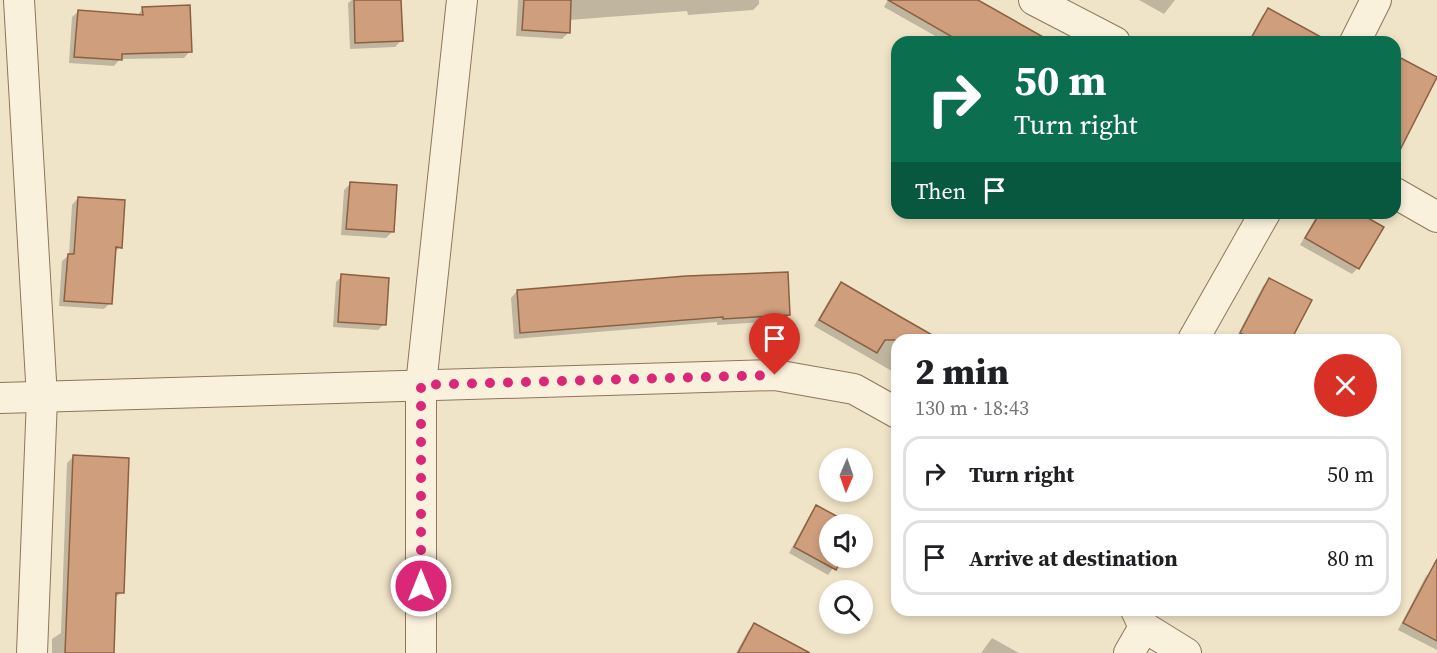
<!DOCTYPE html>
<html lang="en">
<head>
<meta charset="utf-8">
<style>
  body { margin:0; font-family:"Source Serif 4",serif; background:#f6f6f6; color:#202124; height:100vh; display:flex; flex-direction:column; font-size:22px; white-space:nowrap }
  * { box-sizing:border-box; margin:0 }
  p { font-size:20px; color:#757577 }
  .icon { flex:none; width:33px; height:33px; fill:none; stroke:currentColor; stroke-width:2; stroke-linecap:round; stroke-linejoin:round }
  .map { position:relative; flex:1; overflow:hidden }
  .panel { position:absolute; left:891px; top:334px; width:510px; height:282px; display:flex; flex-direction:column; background:#fff; border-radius:18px; box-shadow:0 3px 9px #0003 }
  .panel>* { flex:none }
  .guide { position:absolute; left:891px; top:36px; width:510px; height:183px; border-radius:18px; box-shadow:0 3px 9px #0003; background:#0b6e4f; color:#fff; overflow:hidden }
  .needle { width:39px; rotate:182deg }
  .fabs { position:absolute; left:819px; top:448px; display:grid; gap:12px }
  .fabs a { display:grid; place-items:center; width:54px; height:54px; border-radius:50%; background:#fff; box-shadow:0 3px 9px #0003; font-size:30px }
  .pin { position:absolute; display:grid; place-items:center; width:51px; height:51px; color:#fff; margin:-62px -26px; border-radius:50% 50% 50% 0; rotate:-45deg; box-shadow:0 0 6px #0007 }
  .pin .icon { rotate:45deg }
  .me { position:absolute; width:66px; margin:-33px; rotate:0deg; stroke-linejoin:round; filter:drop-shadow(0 0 4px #0008) }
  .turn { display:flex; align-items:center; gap:21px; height:126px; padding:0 24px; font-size:27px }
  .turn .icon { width:78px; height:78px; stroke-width:2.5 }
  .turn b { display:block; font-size:42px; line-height:51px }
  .then { display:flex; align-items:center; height:57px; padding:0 24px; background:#0003; gap:12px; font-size:22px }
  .round { display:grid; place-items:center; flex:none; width:63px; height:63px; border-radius:32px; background:#f6f6f6 }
  .summary { display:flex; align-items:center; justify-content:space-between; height:102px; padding:0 24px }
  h1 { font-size:36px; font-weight:800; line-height:45px }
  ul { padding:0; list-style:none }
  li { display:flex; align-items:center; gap:18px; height:75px; margin:0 12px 9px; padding:0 12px; border:3px solid #e0e0e0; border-radius:18px }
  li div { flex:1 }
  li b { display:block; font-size:22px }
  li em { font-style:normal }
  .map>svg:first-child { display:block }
  .shadow { fill:#0003 }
  .building { fill:#cf9f7d; stroke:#8d5f41; stroke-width:1.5 }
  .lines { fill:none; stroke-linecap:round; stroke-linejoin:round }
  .street-casing { stroke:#8d765c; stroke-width:32 }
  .street { stroke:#faf1dc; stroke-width:30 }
  .route { stroke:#db2777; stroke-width:10; stroke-dasharray:0 18 }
</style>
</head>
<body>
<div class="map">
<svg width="1437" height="653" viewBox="0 0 1437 653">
  <rect width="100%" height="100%" fill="#f0e4c8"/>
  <!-- shadow -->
  <g class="shadow">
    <path d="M352,0H400L401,41L395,47L350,49L348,3Z"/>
    <path d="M518,0H759V4L753,10L688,15L687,11L569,20L568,33L562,39L516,36Z"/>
    <path d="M888,0H974L1048,42H946L884,7Z"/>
    <path d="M1139,0H1175L1164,14Z"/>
    <path d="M143,8L190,51L184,58L120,59L114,66L69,63L72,17L79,11L137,16Z"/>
    <path d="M1268,10L1302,42H1248L1262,16Z"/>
    <path d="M350,184L392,232L386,238L341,235L344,190Z"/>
    <path d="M78,198L120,247L114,253L110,303L104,309L59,306L62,261L69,255L72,205Z"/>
    <path d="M1318,213H1356L1358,268L1352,274L1300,245Z"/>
    <path d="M342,276L384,324L378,330L333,327L336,282Z"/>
    <path d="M1269,280L1310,301L1289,340H1235L1263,286Z"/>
    <path d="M841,284L939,340H897V374L814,326L835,290Z"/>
    <path d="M517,291L789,315L782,321L717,325V322L514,339L511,298Z"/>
    <path d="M73,457L123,592L114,598L112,653H52V639L61,633L67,463Z"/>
    <path d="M817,507L850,525H830V558H840L828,575L789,553L811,513Z"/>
    <path d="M1433,570L1437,572V650L1398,630L1426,576Z"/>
    <path d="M754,625L790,653H736L748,631Z"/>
    <path d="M992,638L1019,653H981Z"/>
  </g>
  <!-- building -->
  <g class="building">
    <path d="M354,0H401L403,41L355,43Z"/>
    <path d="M524,0H571L570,33L522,30Z"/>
    <path d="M888,0H978L1052,42H961Z"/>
    <path d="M190,5L192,52L122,54V60L74,57L78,10L143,15L142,7Z"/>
    <path d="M1268,8L1330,42H1249Z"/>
    <path d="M1395,55L1437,77L1395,160Z"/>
    <path d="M350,182L397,185L394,232L346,229Z"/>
    <path d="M78,197L125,200L122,248L116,247L112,304L64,301L68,254H74Z"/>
    <path d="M1320,213H1359L1384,227L1359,269L1305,238Z"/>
    <path d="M788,272L790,315L723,319V317L520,333L517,290L686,276Z"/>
    <path d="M341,274L389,278L386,325L338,322Z"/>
    <path d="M1269,278L1312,300L1291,340H1254L1240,333Z"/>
    <path d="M841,282L899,316L941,340H885L877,353L819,320Z"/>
    <path d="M73,455L129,458L124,593H116L114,653H65Z"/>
    <path d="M816,505L853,525H830V558H842L836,570L794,547Z"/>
    <path d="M1437,559V641L1403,623Z"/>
    <path d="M754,623L810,653H738Z"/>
  </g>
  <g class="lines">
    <!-- street casing -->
    <g class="street-casing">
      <g id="street">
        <path d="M19,0L42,398L32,653"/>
        <path d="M1034,0L1115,42"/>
        <path d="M1355,42L1376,0"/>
        <path d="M1395,193L1437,217"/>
        <path d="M1193,340L1265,213"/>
        <path d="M0,398L775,375L854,389L897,413"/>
        <path d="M1136,610L1144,627L1186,653"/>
        <path d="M421,653V385L462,0"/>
        <path d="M1129,653L1144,627"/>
      </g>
    </g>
    <!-- street -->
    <use href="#street" class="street"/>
  </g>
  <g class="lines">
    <!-- route -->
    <path class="route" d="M421,586V385L775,375"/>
  </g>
</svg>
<div class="fabs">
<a><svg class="needle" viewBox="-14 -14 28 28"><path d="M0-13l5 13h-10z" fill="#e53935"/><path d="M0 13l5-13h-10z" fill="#757577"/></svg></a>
<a><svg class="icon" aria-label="sound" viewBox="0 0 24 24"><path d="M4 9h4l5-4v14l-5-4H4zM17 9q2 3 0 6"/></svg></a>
<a><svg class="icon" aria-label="search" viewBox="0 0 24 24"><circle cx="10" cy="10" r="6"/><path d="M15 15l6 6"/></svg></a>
</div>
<div class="pin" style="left:775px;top:375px;background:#d93025"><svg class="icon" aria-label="arrive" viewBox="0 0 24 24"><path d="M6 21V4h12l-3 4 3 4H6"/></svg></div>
<svg class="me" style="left:421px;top:586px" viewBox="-20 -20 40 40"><circle r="17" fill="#db2777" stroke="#fff" stroke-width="3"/><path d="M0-11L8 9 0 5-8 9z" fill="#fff"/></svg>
<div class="guide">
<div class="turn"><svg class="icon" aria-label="right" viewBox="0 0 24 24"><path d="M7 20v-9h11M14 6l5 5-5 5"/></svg><div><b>50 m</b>Turn right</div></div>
<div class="then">Then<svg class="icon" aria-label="arrive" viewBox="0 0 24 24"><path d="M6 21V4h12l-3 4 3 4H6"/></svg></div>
</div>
<section class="panel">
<div class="summary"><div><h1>2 min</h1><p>130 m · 18:43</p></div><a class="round" style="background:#d93025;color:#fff"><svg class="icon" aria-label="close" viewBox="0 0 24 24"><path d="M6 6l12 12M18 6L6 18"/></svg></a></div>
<ul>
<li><svg class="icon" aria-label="right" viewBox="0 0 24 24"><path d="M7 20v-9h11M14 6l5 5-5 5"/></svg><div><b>Turn right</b></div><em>50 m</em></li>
<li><svg class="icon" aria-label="arrive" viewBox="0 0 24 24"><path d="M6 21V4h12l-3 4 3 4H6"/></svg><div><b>Arrive at destination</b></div><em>80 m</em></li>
</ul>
</section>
</div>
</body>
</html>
